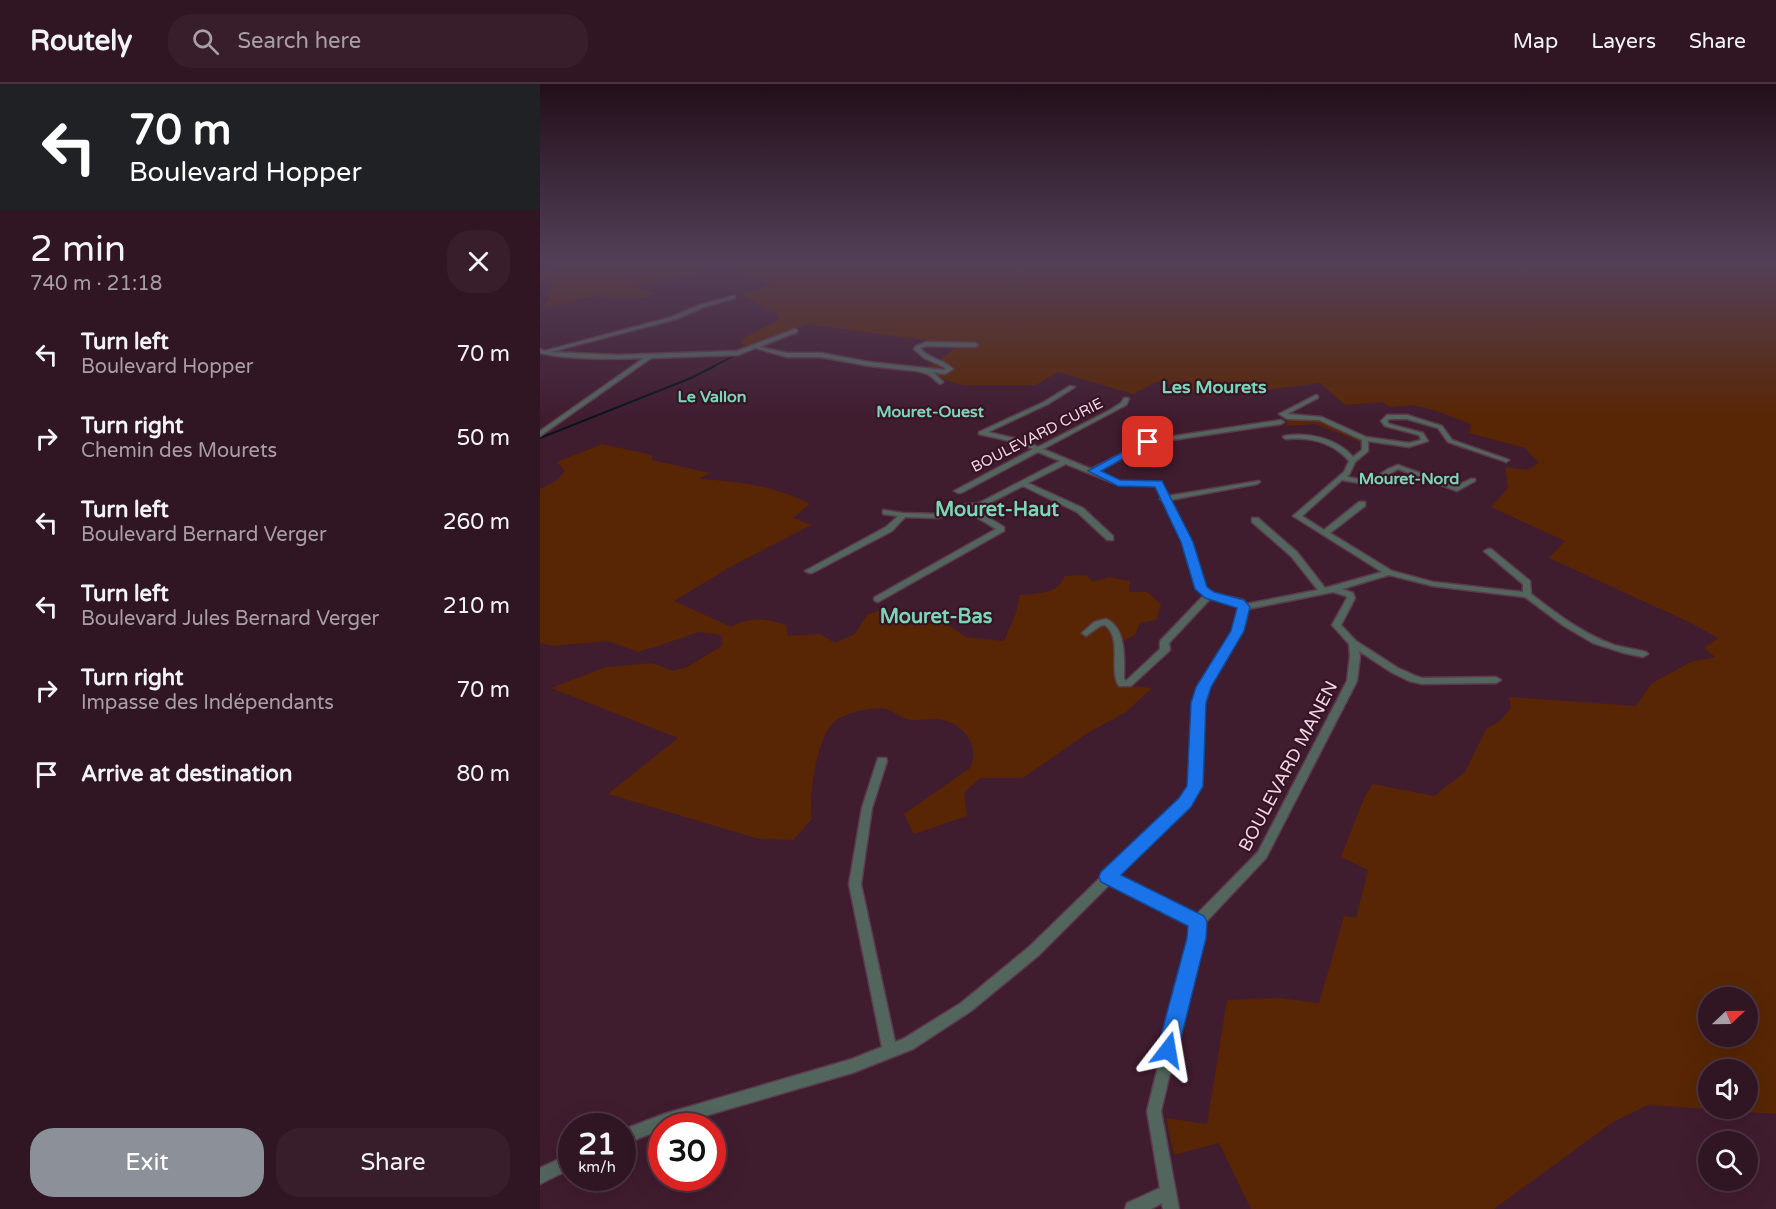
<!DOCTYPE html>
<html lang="en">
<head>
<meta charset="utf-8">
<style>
  body { margin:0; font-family:"Varela Round",sans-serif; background:#381e2b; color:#f1f3f6; height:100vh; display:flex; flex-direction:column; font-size:22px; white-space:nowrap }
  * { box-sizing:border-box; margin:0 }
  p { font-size:20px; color:#a89fa6 }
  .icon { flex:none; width:33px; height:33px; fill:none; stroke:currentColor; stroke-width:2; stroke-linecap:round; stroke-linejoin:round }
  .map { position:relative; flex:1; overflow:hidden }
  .sheet { display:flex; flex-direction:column; background:#301523; width:540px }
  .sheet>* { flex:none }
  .top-card { background:#202124; color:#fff; overflow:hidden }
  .needle { width:39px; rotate:68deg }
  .fabs { position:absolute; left:1158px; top:903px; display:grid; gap:12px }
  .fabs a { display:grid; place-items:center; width:60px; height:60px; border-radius:50%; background:#301523; box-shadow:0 6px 24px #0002,0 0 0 2px #4b3441; font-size:30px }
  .speed { position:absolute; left:18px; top:1029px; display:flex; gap:12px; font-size:30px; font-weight:700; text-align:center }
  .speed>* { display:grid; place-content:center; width:78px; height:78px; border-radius:50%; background:#301523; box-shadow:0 6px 24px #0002,0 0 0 2px #4b3441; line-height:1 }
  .speed small { font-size:15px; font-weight:400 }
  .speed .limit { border:9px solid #d22; background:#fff; color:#111 }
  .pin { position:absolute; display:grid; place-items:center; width:51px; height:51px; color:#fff; margin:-26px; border-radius:12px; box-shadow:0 3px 9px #0006 }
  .me { position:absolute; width:66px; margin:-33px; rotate:14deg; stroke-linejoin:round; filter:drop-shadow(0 0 4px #0008) }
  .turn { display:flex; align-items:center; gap:21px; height:126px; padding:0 30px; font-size:27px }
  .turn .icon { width:78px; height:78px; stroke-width:2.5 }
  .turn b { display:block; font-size:42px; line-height:51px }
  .round { display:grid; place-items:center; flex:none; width:63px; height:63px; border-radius:24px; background:#381e2b }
  .summary { display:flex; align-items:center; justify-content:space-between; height:102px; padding:0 30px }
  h1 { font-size:36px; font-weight:600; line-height:45px }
  .button { display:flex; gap:12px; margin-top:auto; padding:12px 30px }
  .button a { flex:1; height:69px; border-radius:24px; background:#8c9099; color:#fff; font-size:24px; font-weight:600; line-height:69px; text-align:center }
  .button a+a { background:#381e2b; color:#f1f3f6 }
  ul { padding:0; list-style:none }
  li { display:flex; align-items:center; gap:18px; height:84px; padding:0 30px }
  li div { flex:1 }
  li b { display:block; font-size:22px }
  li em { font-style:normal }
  header { display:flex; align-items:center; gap:36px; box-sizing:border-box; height:84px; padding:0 30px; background:#301523; border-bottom:2px solid #4b3441 }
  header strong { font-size:28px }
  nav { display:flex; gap:33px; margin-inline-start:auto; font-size:21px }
  .search { width:420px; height:54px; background:#381e2b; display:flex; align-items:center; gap:15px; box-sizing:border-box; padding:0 21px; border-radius:24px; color:#a89fa6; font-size:22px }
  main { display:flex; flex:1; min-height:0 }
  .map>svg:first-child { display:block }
  .green { fill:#582604; fill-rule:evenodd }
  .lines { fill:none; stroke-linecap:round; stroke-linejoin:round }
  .stream-far1 { stroke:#07151b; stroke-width:1.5 }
  .stream { stroke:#07151b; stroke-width:2 }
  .street-casing { stroke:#5c3a4c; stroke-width:3 }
  .street { fill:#52665e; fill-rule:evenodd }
  .route { fill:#1a73e8; stroke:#114b97; stroke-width:1.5 }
  .labels { text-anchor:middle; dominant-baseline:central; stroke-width:4.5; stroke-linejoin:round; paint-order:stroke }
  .far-street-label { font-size:15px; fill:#f0d7e2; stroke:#361325 }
  .far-neighbourhood-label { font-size:16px; font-weight:bold; fill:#7bd6b6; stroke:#361325 }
  .far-quarter-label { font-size:18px; font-weight:bold; fill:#7bd6b6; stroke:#361325 }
  .street-label { font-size:18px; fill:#f0d7e2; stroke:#361325 }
  .neighbourhood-label { font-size:20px; font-weight:bold; fill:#7bd6b6; stroke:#361325 }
</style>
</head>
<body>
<header>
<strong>Routely</strong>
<div class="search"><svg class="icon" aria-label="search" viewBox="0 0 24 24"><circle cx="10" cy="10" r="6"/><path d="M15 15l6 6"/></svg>Search here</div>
<nav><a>Map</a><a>Layers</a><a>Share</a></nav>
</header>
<main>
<section class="sheet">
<div class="top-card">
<div class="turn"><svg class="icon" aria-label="left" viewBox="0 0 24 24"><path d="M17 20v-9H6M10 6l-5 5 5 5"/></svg><div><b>70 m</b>Boulevard Hopper</div></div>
</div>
<div class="summary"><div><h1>2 min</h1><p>740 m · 21:18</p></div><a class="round"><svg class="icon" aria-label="close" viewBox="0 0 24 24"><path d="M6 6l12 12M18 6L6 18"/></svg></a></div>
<ul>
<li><svg class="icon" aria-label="left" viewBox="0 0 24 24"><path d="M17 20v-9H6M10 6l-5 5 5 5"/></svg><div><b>Turn left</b><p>Boulevard Hopper</p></div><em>70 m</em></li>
<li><svg class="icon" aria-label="right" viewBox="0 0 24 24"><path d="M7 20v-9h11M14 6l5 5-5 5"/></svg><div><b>Turn right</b><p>Chemin des Mourets</p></div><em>50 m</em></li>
<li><svg class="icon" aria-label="left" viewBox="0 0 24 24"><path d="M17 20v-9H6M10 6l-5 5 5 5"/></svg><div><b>Turn left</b><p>Boulevard Bernard Verger</p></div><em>260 m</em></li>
<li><svg class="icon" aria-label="left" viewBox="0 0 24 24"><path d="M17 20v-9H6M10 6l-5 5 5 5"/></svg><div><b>Turn left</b><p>Boulevard Jules Bernard Verger</p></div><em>210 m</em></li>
<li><svg class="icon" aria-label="right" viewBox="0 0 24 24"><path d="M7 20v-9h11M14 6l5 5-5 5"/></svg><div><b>Turn right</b><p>Impasse des Indépendants</p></div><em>70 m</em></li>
<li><svg class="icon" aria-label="arrive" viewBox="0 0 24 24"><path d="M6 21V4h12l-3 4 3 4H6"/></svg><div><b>Arrive at destination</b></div><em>80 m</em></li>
</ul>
<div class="button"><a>Exit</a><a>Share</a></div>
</section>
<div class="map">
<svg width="1236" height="1125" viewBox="0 0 1236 1125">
  <rect width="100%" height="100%" fill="#401c2f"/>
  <!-- green -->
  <g class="green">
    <path d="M7,178H1236V1030L1108,1021L1073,1038L954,1125H711L679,1059L634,1071L626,1034L667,1040L687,916L739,914L779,919L804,832L816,834L828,786L801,773L824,714L833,700L894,712L925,688L946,645L959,638L971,624L969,613L1096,622L1112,599L1151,578L1175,573L1164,564L1178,554L1151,539L1009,474L1025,457L951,423L968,404L965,383L987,386L999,379L985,364L929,349L931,340L891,325L872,321L851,323L841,318L805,321L780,299L667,313L618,297L593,310L518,288L496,301H423L380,289L420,261L267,240L213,263L201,260L204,254L239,235V231L200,210L232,201L184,184L94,203L117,210L101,214L72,215L57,211L4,224L6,218L11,215L5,209L13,202L9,196L0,197V187L17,184ZM1168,914H1208V952H1168ZM1168,986H1208V1024H1168Z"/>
    <path d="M755,334L777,335L818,353L821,358L775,340L734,343L747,341V338Z"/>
    <path d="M62,360L112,371V376L170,389L159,395C197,397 236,402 270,420L253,434L271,441L192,482L134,517L191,543C210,533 226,534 246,541L248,552L280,550L295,559L315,550L327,531L344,525L372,540L400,535L426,553L464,557L476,529L480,511C498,509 517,511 525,492L546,491L553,498L569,493L590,497L589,508H607L621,520L616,536L600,539L595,551L583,557L585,586L581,601L612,604L586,628L546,650L483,694H440L424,709L427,732L374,750L364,730L430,684C440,663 426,642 403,636C392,632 378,639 367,635C360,633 353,627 346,625C331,623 305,628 293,639C277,655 268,712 272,735L253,756L219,755L68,710L138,654L11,604L66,583L112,579L133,587L147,583L182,562L181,551L159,548L99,568L67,557L13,562L0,559V405L17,396L25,387L17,378Z"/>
  </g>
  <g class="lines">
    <!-- stream-far1 -->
    <path class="stream-far1" d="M172,283L198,270"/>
    <!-- stream -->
    <path class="stream" d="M0,354L151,294L175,282"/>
    <!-- street casing -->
    <g class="street-casing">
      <g id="street">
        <path d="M193,212H195V214L164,223L136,235L10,268L78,271L197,267L255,245L257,246V248L219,263L247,269H281L329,278L404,286L406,285L404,283L384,274L374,265L376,262L387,258L435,259L438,261L435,263L387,262L380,264C388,275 403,275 413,285L405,290L393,288L403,298L400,300L388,290L377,287L329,282L281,273H247L215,264L198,271L111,274L0,352V347L104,274C73,275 30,276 0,269V265L5,267L132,233L160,221Z"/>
        <path d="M530,302L535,303L508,320L448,348L478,355L498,363L570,326L581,319L584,314H588L589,315L586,321L503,365L551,385L608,356L741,336L744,338L741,340L612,359L557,388L579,397L621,399L628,412L719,397L720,398L717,400L630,416L651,458L665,504L672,509L703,516L706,520L778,506L751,472L712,438V434H718L757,468L785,504L842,488L753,432L804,388L809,377C793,358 769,353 746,355L743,353L744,352C767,348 797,354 813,373L822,366V356L779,336L747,335L739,330L776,311L778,312V314L747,330L782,333L826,353L869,359L881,356L879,351L845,342L841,337L847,331H867L902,342L912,356L969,376L966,378L964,377L908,358L898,344L867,335H849L847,337L849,340L883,349L888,357L869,363L828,357V367L815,378L810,389L807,393L830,397L848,385L858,381L916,402L931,395H935V397L917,407L858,385L831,401L802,396L762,432L784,446L819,418H825V422L790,449L852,487L893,498L983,508V500L944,467L948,465H951L990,497L991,510C1017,530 1043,550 1074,561C1085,564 1096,565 1106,568L1108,570L1103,573L1084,569L1053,559L1024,542L985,513L893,502L849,491L802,505L813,509L815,514L801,541L816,557L858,584L876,592L882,594L956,593L961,596L956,599L882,600L869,597L851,588L819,567L820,572L817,597L726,774L664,840L662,854L621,1027L639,1125H623L622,1119L611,1125H585L587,1119L620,1104L607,1027L650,854L651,841L570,800L499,871L431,927L373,965L312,989L130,1042H122V1045L82,1061V1046L124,1030L312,975L342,963L309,800L322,724L338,674H346L347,677L332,724L321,800L355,958L363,955L421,919L489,863L641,715L650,702L654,619L659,603L693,547L700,523L697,520L671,514L629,559L630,566L628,568L591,602H579C568,585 583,555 565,541L560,542L546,552L542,549L554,538L566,535C587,544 584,576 584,595L586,597L620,565V558L621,556L664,511L657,505L643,458L624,417L620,415L622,413L616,402L576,400L526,380L488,399L543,424L573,452V456H567L537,428L483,402L436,426L464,443V447L338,518L335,517L334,515L335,513L456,445L428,428V425L398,434L365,433L352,447L272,489H269L265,487L346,443L358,432L343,430V426L363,429L397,430L421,421L439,419L520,377L498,368L421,409H418L414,407L493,365L474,358L439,350V348L504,318ZM793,508L806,512L807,514L792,541L809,560L810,572L807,597L718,768L656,831L577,792L649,721L660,702L664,619L669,603L701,547L708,525Z"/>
        <path d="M32,1069V1084L0,1100V1084Z"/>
      </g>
    </g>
    <!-- street -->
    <use href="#street" class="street"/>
  </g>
  <!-- sky -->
  <linearGradient id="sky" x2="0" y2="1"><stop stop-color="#230f1a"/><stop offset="0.53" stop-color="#534058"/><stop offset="1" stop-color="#534058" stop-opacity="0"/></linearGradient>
  <rect width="1236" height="335" fill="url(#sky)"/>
  <!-- route -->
  <path class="route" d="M605,356L613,358L561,387L580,396L622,397L653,458L667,503L674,508L704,516L710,523L704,547L671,603L666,619L663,702L651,723L581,791L664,832L667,838L666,854L638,966L635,974L628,977L620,974L617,966L647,854L648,842L561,798L559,793L561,788L639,714L647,702L651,619L656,603L691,547L697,524L665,514L655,505L641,458L615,403L578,402L548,387Z"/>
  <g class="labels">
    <!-- far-street labels -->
    <g class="far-street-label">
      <text transform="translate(497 351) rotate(-27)">BOULEVARD CURIE</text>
    </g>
    <!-- far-neighbourhood labels -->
    <g class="far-neighbourhood-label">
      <text x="172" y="313">Le Vallon</text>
      <text x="390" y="328">Mouret-Ouest</text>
      <text x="869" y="395">Mouret-Nord</text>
    </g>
    <!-- far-quarter labels -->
    <g class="far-quarter-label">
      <text x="674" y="303">Les Mourets</text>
    </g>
    <!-- street labels -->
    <g class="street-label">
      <text transform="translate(748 682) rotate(-62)">BOULEVARD MANEN</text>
    </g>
    <!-- neighbourhood labels -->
    <g class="neighbourhood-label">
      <text x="457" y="426">Mouret-Haut</text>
      <text x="396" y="533">Mouret-Bas</text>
    </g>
  </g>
</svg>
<div class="fabs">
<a><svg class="needle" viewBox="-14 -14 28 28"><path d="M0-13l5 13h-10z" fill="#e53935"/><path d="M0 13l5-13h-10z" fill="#a89fa6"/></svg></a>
<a><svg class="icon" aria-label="sound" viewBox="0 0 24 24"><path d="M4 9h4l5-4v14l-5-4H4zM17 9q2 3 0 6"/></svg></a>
<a><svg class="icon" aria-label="search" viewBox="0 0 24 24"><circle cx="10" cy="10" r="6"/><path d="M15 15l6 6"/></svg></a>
</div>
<div class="speed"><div>21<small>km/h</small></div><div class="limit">30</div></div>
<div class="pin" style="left:608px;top:358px;background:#d93025"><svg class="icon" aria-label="arrive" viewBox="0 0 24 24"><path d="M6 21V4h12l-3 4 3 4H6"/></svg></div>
<svg class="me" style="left:628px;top:966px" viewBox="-20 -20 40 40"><path d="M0-17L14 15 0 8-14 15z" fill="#1a73e8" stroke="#fff" stroke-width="4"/></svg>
</div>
</main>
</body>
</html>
